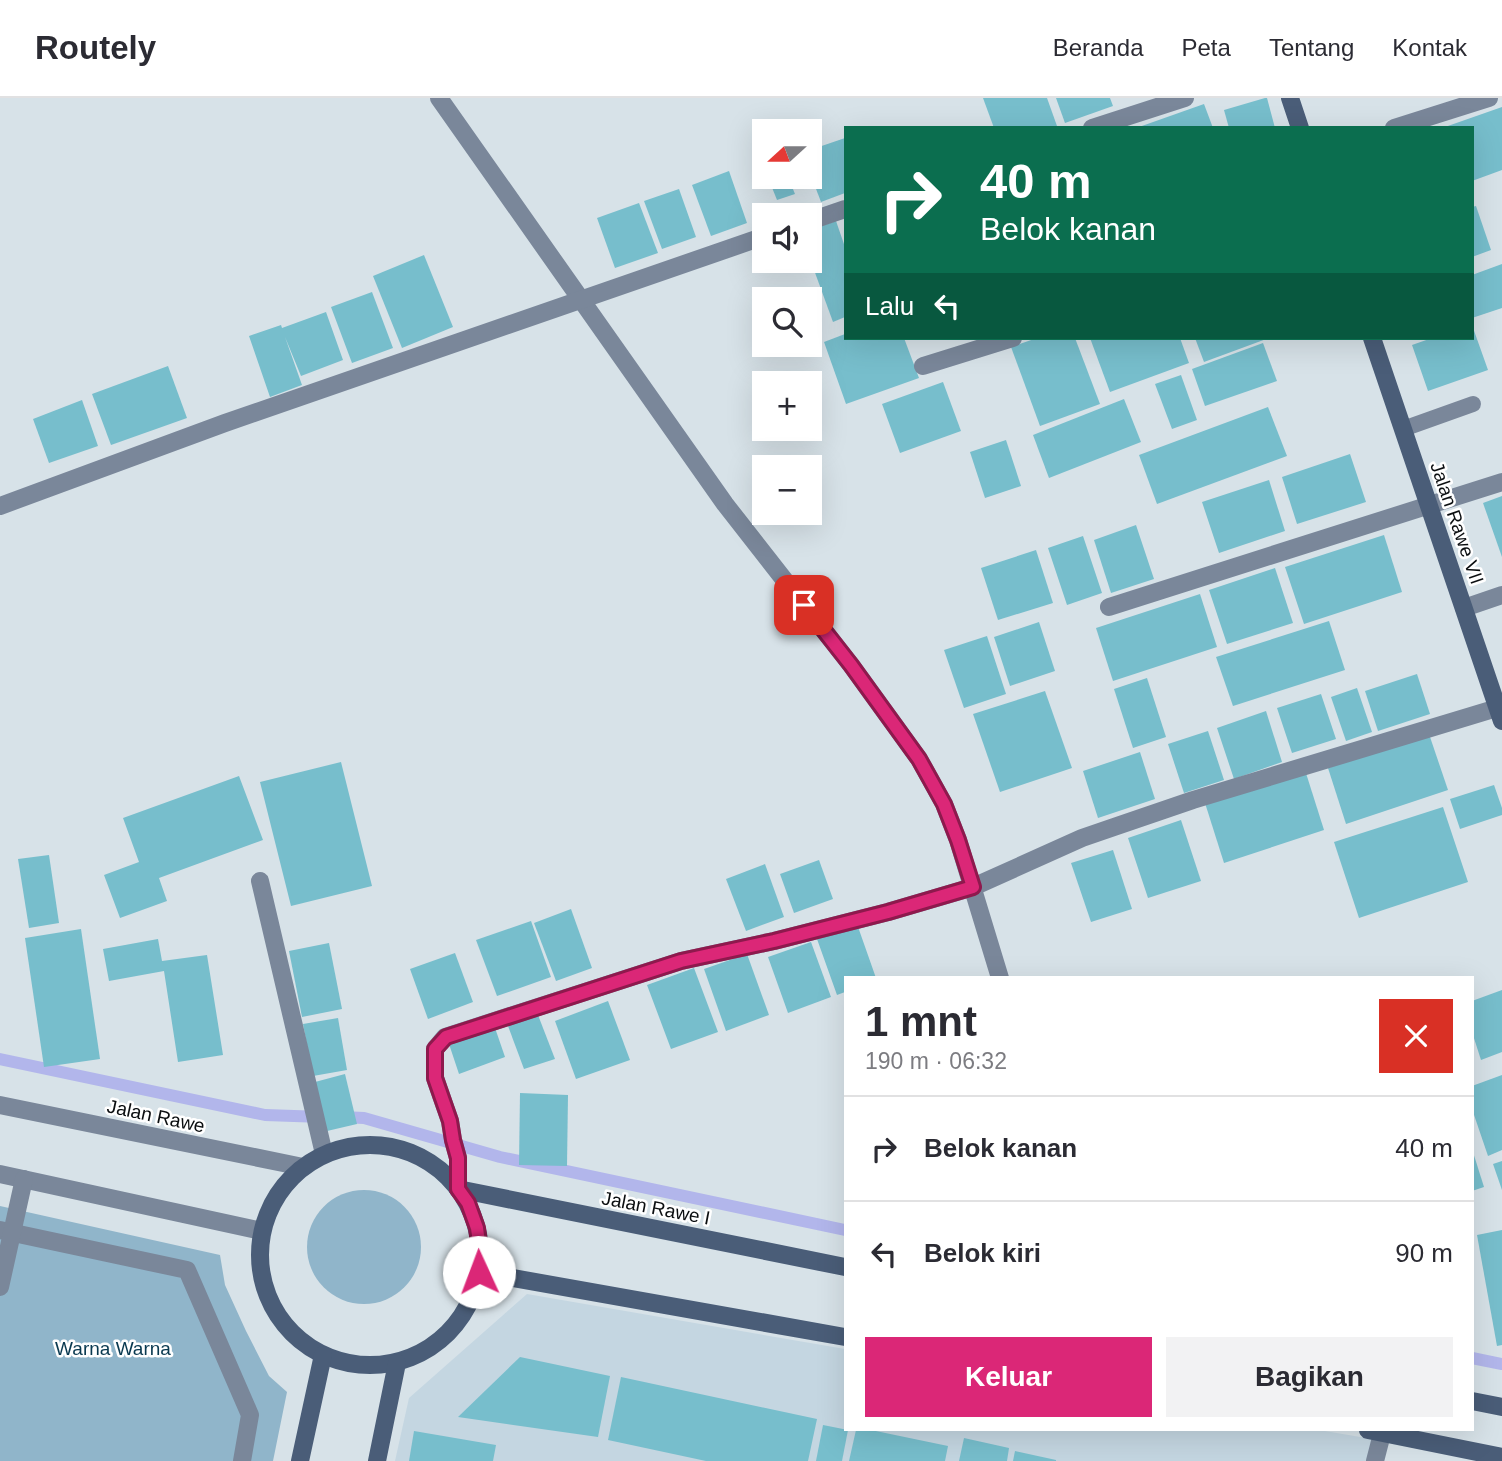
<!DOCTYPE html>
<html lang="id">
<head>
<meta charset="utf-8">
<style>
  body { margin:0; font-family:Helvetica,sans-serif; background:#f2f2f3; color:#2b2b33; height:100vh; display:flex; flex-direction:column; font-size:26px; white-space:nowrap }
  * { box-sizing:border-box; margin:0 }
  p { font-size:23px; color:#7c7c81 }
  .icon { flex:none; width:38px; height:38px; fill:none; stroke:currentColor; stroke-width:2; stroke-linecap:round; stroke-linejoin:round }
  .map { position:relative; flex:1; overflow:hidden }
  .details { position:absolute; left:844px; top:878px; width:630px; height:455px; display:flex; flex-direction:column; background:#fff; border-radius:0px; box-shadow:0 7px 28px #0002 }
  .details>* { flex:none }
  .banner { position:absolute; left:844px; top:28px; width:630px; height:214px; border-radius:0px; box-shadow:0 7px 28px #0002; background:#0b6e4f; color:#fff; overflow:hidden }
  .needle { width:46px; rotate:249deg }
  .buttons { position:absolute; left:752px; top:21px; display:grid; gap:14px }
  .buttons a { display:grid; place-items:center; width:70px; height:70px; border-radius:0px; background:#fff; box-shadow:0 7px 28px #0002; font-size:35px }
  .pin { position:absolute; display:grid; place-items:center; width:60px; height:60px; color:#fff; margin:-30px; border-radius:14px; box-shadow:0 4px 10px #0006 }
  .me { position:absolute; width:77px; margin:-38px; rotate:358deg; stroke-linejoin:round; filter:drop-shadow(0 0 5px #0008) }
  .turn { display:flex; align-items:center; gap:24px; height:147px; padding:0 21px; font-size:32px }
  .turn .icon { width:91px; height:91px; stroke-width:2.5 }
  .turn b { display:block; font-size:49px; line-height:60px }
  .then { display:flex; align-items:center; height:66px; padding:0 21px; background:#0003; gap:14px; font-size:26px }
  .round { display:grid; place-items:center; flex:none; width:74px; height:74px; border-radius:0px; background:#f2f2f3 }
  .summary { display:flex; align-items:center; justify-content:space-between; height:119px; padding:0 21px }
  h1 { font-size:42px; font-weight:700; line-height:52px }
  .button { display:flex; gap:14px; margin-top:auto; padding:14px 21px }
  .button a { flex:1; height:80px; border-radius:0px; background:#db2777; color:#fff; font-size:28px; font-weight:700; line-height:80px; text-align:center }
  .button a+a { background:#f2f2f3; color:#2b2b33 }
  ul { padding:0; list-style:none }
  li { display:flex; align-items:center; gap:21px; height:105px; padding:0 21px; border-top:2px solid #e1e1e2 }
  li div { flex:1 }
  li b { display:block; font-size:26px }
  li em { font-style:normal }
  header { display:flex; align-items:center; gap:42px; box-sizing:border-box; height:98px; padding:0 35px; background:#fff; border-bottom:2px solid #e1e1e2 }
  header strong { font-size:33px }
  nav { display:flex; gap:38px; margin-inline-start:auto; font-size:24px }
  .map>svg:first-child { display:block }
  .built { fill:#c4d6e1 }
  .green { fill:#90b5ca }
  .lines { fill:none; stroke-linecap:round; stroke-linejoin:round }
  .stream { stroke:#b2b6eb; stroke-width:12 }
  .building { fill:#77becc }
  .lane { stroke:#7a879a; stroke-width:16 }
  .street { stroke:#7a879a; stroke-width:18 }
  .secondary { stroke:#4a5d78; stroke-width:18 }
  .route-casing { stroke:#8e194d; stroke-width:18 }
  .route { stroke:#db2777; stroke-width:12 }
  .labels { text-anchor:middle; dominant-baseline:central; stroke-width:5; stroke-linejoin:round; paint-order:stroke }
  .street-label { font-size:19px; fill:#0b0e10; stroke:#fff }
  .park-label { font-size:19px; fill:#093950; stroke:#fff }
</style>
</head>
<body>
<header>
<strong>Routely</strong>
<nav><a>Beranda</a><a>Peta</a><a>Tentang</a><a>Kontak</a></nav>
</header>
<div class="map">
<svg width="1502" height="1363" viewBox="0 0 1502 1363">
  <rect width="100%" height="100%" fill="#d7e2e8"/>
  <!-- built -->
  <path class="built" d="M527,1196L845,1251V1332H1319L1372,1341L1367,1363H395L409,1300Z"/>
  <!-- green -->
  <g class="green">
    <circle cx="364" cy="1149" r="57"/>
    <path d="M0,1108L220,1157L225,1187L246,1233L269,1278L287,1294L273,1363H0Z"/>
  </g>
  <g class="lines">
    <!-- stream -->
    <g class="stream">
      <path d="M0,961L265,1017L323,1019"/>
      <path d="M341,1019L364,1020L500,1059L845,1132"/>
      <path d="M1472,1260L1502,1266"/>
    </g>
  </g>
  <!-- building -->
  <g class="building">
    <path d="M983,0H1047L1057,28L1051,30H994Z"/>
    <path d="M1056,0H1110L1113,8L1065,25Z"/>
    <path d="M1265,0H1267L1275,30H1229L1224,12Z"/>
    <path d="M1204,6L1213,30H1139V29Z"/>
    <path d="M1502,9V72L1472,83V30L1445,29Z"/>
    <path d="M845,40V95L821,104L810,75V52Z"/>
    <path d="M729,73L747,125L711,138L692,87Z"/>
    <path d="M777,79H788L795,96L777,102L769,82Z"/>
    <path d="M679,91L696,139L662,151L644,103Z"/>
    <path d="M639,105L658,155L615,170L597,120Z"/>
    <path d="M1476,108L1491,152L1472,159V109Z"/>
    <path d="M836,123L845,149V219L833,224L810,161V132Z"/>
    <path d="M424,157L453,229L402,250L373,178Z"/>
    <path d="M1502,166V210L1472,220V177Z"/>
    <path d="M372,194L393,250L352,265L331,209Z"/>
    <path d="M326,214L343,262L301,278L285,239L302,287L270,299L249,238L281,227L282,230Z"/>
    <path d="M1472,227L1488,272L1428,293L1412,247L1432,240H1472Z"/>
    <path d="M845,236V240H904L919,280L846,306L824,244Z"/>
    <path d="M1037,240H1075L1100,306L1040,328L1011,249Z"/>
    <path d="M1090,240H1180L1189,265L1110,294Z"/>
    <path d="M1195,240H1269L1204,264Z"/>
    <path d="M1263,245L1277,283L1205,308L1192,271Z"/>
    <path d="M168,268L187,320L111,347L92,296Z"/>
    <path d="M1181,277L1197,322L1172,331L1155,286Z"/>
    <path d="M943,284L961,333L900,355L882,306Z"/>
    <path d="M1124,301L1141,344L1049,380L1033,337Z"/>
    <path d="M82,302L98,348L49,365L33,321Z"/>
    <path d="M1268,309L1287,358L1157,406L1139,357Z"/>
    <path d="M1006,342L1021,388L985,400L970,354Z"/>
    <path d="M1350,356L1366,404L1297,426L1282,379Z"/>
    <path d="M1269,382L1285,433L1219,455L1202,404Z"/>
    <path d="M1502,398V459L1483,405Z"/>
    <path d="M1136,427L1154,481L1111,495L1094,442Z"/>
    <path d="M1384,437L1402,494L1304,526L1285,469Z"/>
    <path d="M1083,438L1102,495L1067,507L1048,450Z"/>
    <path d="M1036,452L1053,505L998,522L981,470Z"/>
    <path d="M1275,470L1293,525L1227,546L1209,492Z"/>
    <path d="M1200,496L1217,549L1113,583L1096,530Z"/>
    <path d="M1329,523L1345,572L1233,608L1216,559Z"/>
    <path d="M1039,524L1055,573L1010,588L994,539Z"/>
    <path d="M987,538L1006,596L964,610L944,552Z"/>
    <path d="M1417,576L1430,616L1378,633L1365,593Z"/>
    <path d="M1147,580L1166,639L1133,650L1114,591Z"/>
    <path d="M1357,590L1372,634L1346,643L1331,599Z"/>
    <path d="M1045,593L1072,670L1000,694L973,616Z"/>
    <path d="M1321,596L1336,641L1292,655L1277,610Z"/>
    <path d="M1266,613L1282,664L1234,681L1217,630Z"/>
    <path d="M1208,633L1224,682L1184,695L1168,646Z"/>
    <path d="M1429,636L1448,692L1346,726L1328,670Z"/>
    <path d="M1140,654L1155,701L1098,720L1083,673Z"/>
    <path d="M341,664L372,788L291,808L260,684Z"/>
    <path d="M1305,672L1324,732L1224,765L1205,705Z"/>
    <path d="M239,678L263,742L159,780L167,803L120,820L104,777L139,764L123,720Z"/>
    <path d="M1494,687L1502,710V717L1460,731L1450,701Z"/>
    <path d="M1443,709L1468,784L1359,820L1334,744Z"/>
    <path d="M1181,722L1201,783L1148,800L1128,740Z"/>
    <path d="M1113,752L1132,811L1091,824L1071,765Z"/>
    <path d="M49,757L59,825L29,830L18,761Z"/>
    <path d="M819,762L833,801L794,815L780,776Z"/>
    <path d="M765,766L784,819L746,833L726,781Z"/>
    <path d="M571,811L592,870L556,883L534,825Z"/>
    <path d="M531,823L551,879L497,898L476,842Z"/>
    <path d="M857,826L876,880H845V894L837,897L817,841Z"/>
    <path d="M81,831L100,961L44,969L25,840Z"/>
    <path d="M158,841L162,863L207,857L223,957L178,964L164,873L109,883L103,851Z"/>
    <path d="M811,844L831,899L788,915L768,859Z"/>
    <path d="M329,845L342,911L302,919L289,853Z"/>
    <path d="M455,855L473,904L428,921L410,871Z"/>
    <path d="M747,856L769,917L726,933L704,871Z"/>
    <path d="M694,870L718,934L671,951L647,887Z"/>
    <path d="M1502,892V954L1481,962L1472,934V903Z"/>
    <path d="M608,903L630,962L576,981L555,923Z"/>
    <path d="M538,917L555,961L524,971L508,928Z"/>
    <path d="M338,920L347,972L313,978L303,926Z"/>
    <path d="M494,927L505,959L459,976L448,943Z"/>
    <path d="M345,976L357,1026L327,1033L315,984Z"/>
    <path d="M1502,977V1052L1488,1058L1472,1011V988Z"/>
    <path d="M520,995L568,997L567,1068L519,1067Z"/>
    <path d="M1472,1051L1484,1089L1472,1093Z"/>
    <path d="M1502,1063V1092L1493,1066Z"/>
    <path d="M1502,1132V1247L1497,1248L1477,1137Z"/>
    <path d="M520,1259L610,1278L598,1339L458,1319Z"/>
    <path d="M621,1279L817,1321L808,1363H706L608,1342Z"/>
    <path d="M823,1327L848,1332L842,1363H816Z"/>
    <path d="M856,1332H871L948,1348L945,1363H849Z"/>
    <path d="M414,1333L496,1347L493,1363H409Z"/>
    <path d="M964,1340L1009,1350L1007,1363H959Z"/>
    <path d="M1015,1353L1056,1362V1363H1013Z"/>
  </g>
  <g class="lines">
    <!-- lane -->
    <path class="lane" d="M1403,331L1473,306"/>
    <!-- street -->
    <g class="street">
      <path d="M439,0L725,406L851,567L919,661L944,706L958,742L1000,880"/>
      <path d="M1092,30L1185,0"/>
      <path d="M1394,30L1489,0"/>
      <path d="M810,123L845,111"/>
      <path d="M923,268L1013,240"/>
      <path d="M0,408L225,325L765,138"/>
      <path d="M1109,509L1502,384"/>
      <path d="M1464,510L1502,497"/>
      <path d="M260,783L324,1056"/>
      <path d="M0,1007L303,1069"/>
      <path d="M0,1076L262,1133"/>
      <path d="M458,1091V1060L453,1042L450,1023L435,980V951L445,939L681,863L774,843L888,814L973,789L1082,740L1114,729L1193,702L1497,610"/>
      <path d="M0,1132L187,1172L250,1317L242,1363"/>
      <path d="M0,1189L24,1081"/>
      <path d="M1375,1363L1383,1332"/>
    </g>
    <!-- secondary -->
    <g class="secondary">
      <path d="M1290,0L1300,30"/>
      <path d="M1372,240L1502,623"/>
      <circle cx="370" cy="1157" r="110"/>
      <path d="M458,1091L845,1169"/>
      <path d="M479,1174L845,1239"/>
      <path d="M1472,1303L1502,1309"/>
      <path d="M1368,1332L1502,1359"/>
      <path d="M300,1363L323,1257"/>
      <path d="M377,1363L397,1265"/>
    </g>
  </g>
  <g class="lines">
    <!-- route casing -->
    <g class="route-casing">
      <path id="route" d="M479,1174L480,1152L477,1130L468,1105L458,1091V1060L453,1042L450,1023L435,980V951L446,939L681,863L774,843L888,814L973,789L958,742L944,706L919,661L851,567L804,507"/>
    </g>
    <!-- route -->
    <use href="#route" class="route"/>
  </g>
  <g class="labels">
    <!-- street labels -->
    <g class="street-label">
      <text transform="translate(1457 425) rotate(71)">Jalan Rawe VII</text>
      <text transform="translate(156 1018) rotate(12)">Jalan Rawe</text>
      <text transform="translate(656 1110) rotate(11)">Jalan Rawe I</text>
    </g>
    <!-- park labels -->
    <g class="park-label">
      <text x="113" y="1250">Warna Warna</text>
    </g>
  </g>
</svg>
<div class="buttons">
<a><svg class="needle" viewBox="-14 -14 28 28"><path d="M0-13l5 13h-10z" fill="#e53935"/><path d="M0 13l5-13h-10z" fill="#7c7c81"/></svg></a>
<a><svg class="icon" aria-label="sound" viewBox="0 0 24 24"><path d="M4 9h4l5-4v14l-5-4H4zM17 9q2 3 0 6"/></svg></a>
<a><svg class="icon" aria-label="search" viewBox="0 0 24 24"><circle cx="10" cy="10" r="6"/><path d="M15 15l6 6"/></svg></a>
<a>+</a>
<a>−</a>
</div>
<div class="pin" style="left:804px;top:507px;background:#d93025"><svg class="icon" aria-label="arrive" viewBox="0 0 24 24"><path d="M6 21V4h12l-3 4 3 4H6"/></svg></div>
<svg class="me" style="left:479px;top:1174px" viewBox="-20 -20 40 40"><circle r="19" fill="#fff"/><path d="M0-13L10 11 0 6-10 11z" fill="#db2777"/></svg>
<div class="banner">
<div class="turn"><svg class="icon" aria-label="right" viewBox="0 0 24 24"><path d="M7 20v-9h11M14 6l5 5-5 5"/></svg><div><b>40 m</b>Belok kanan</div></div>
<div class="then">Lalu<svg class="icon" aria-label="left" viewBox="0 0 24 24"><path d="M17 20v-9H6M10 6l-5 5 5 5"/></svg></div>
</div>
<section class="details">
<div class="summary"><div><h1>1 mnt</h1><p>190 m · 06:32</p></div><a class="round" style="background:#d93025;color:#fff"><svg class="icon" aria-label="close" viewBox="0 0 24 24"><path d="M6 6l12 12M18 6L6 18"/></svg></a></div>
<ul>
<li><svg class="icon" aria-label="right" viewBox="0 0 24 24"><path d="M7 20v-9h11M14 6l5 5-5 5"/></svg><div><b>Belok kanan</b></div><em>40 m</em></li>
<li><svg class="icon" aria-label="left" viewBox="0 0 24 24"><path d="M17 20v-9H6M10 6l-5 5 5 5"/></svg><div><b>Belok kiri</b></div><em>90 m</em></li>
</ul>
<div class="button"><a>Keluar</a><a>Bagikan</a></div>
</section>
</div>
</body>
</html>
